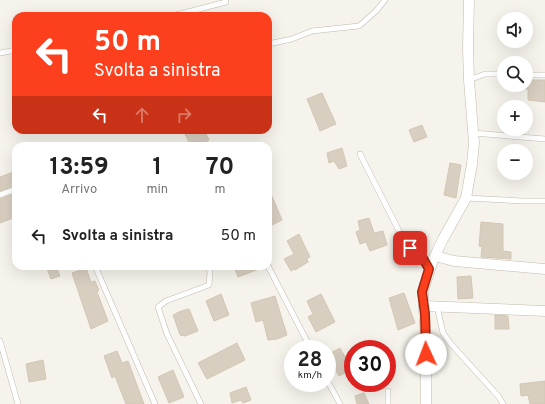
<!DOCTYPE html>
<html lang="it">
<head>
<meta charset="utf-8">
<style>
  body { margin:0; font-family:Overpass,sans-serif; background:#f2f2f2; color:#222; height:100vh; display:flex; flex-direction:column; font-size:15px; white-space:nowrap }
  * { box-sizing:border-box; margin:0 }
  p { font-size:13px; color:#767676 }
  .icon { flex:none; width:22px; height:22px; fill:none; stroke:currentColor; stroke-width:2; stroke-linecap:round; stroke-linejoin:round }
  .map { position:relative; flex:1; overflow:hidden }
  .panel { position:absolute; left:12px; top:142px; width:260px; height:128px; display:flex; flex-direction:column; background:#fff; border-radius:12px; box-shadow:0 4px 16px #0002 }
  .panel>* { flex:none }
  .hud { position:absolute; left:12px; top:12px; width:260px; height:122px; border-radius:12px; box-shadow:0 4px 16px #0002; background:#fc3f1d; color:#fff; overflow:hidden }
  .tools { position:absolute; left:497px; top:12px; display:grid; gap:8px }
  .tools a { display:grid; place-items:center; width:36px; height:36px; border-radius:50%; background:#fff; box-shadow:0 4px 16px #0002; font-size:20px }
  .speed { position:absolute; left:284px; top:340px; display:flex; gap:8px; font-size:20px; font-weight:700; text-align:center }
  .speed>* { display:grid; place-content:center; width:52px; height:52px; border-radius:50%; background:#fff; box-shadow:0 4px 16px #0002; line-height:1 }
  .speed small { font-size:10px; font-weight:400 }
  .speed .limit { border:6px solid #d22; background:#fff; color:#111 }
  .pin { position:absolute; display:grid; place-items:center; width:34px; height:34px; color:#fff; margin:-17px; border-radius:8px; box-shadow:0 2px 6px #0006 }
  .me { position:absolute; width:44px; margin:-22px; rotate:358deg; stroke-linejoin:round; filter:drop-shadow(0 0 3px #0008) }
  .turn { display:flex; align-items:center; gap:14px; height:84px; padding:0 16px; font-size:18px }
  .turn .icon { width:52px; height:52px; stroke-width:2.5 }
  .turn b { display:block; font-size:28px; line-height:34px }
  .lanes { display:flex; align-items:center; height:38px; padding:0 16px; background:#0003; justify-content:center; gap:20px; direction:ltr }
  .lanes .off { opacity:.35 }
  .eta { display:flex; justify-content:space-evenly; align-items:center; height:68px; text-align:center }
  .eta b { font-size:24px; font-weight:700; line-height:28px }
  ul { padding:0; list-style:none }
  li { display:flex; align-items:center; gap:12px; height:52px; padding:0 16px }
  li div { flex:1 }
  li b { display:block; font-size:15px }
  li em { font-style:normal }
  .map>svg:first-child { display:block }
  .building { fill:#d8cfc1; stroke:#d3c7b4 }
  .lines { fill:none; stroke-linecap:round; stroke-linejoin:round }
  .lane-casing { stroke:#c2bbae; stroke-width:6 }
  .street-casing { stroke:#c2bbae; stroke-width:11 }
  .lane { stroke:#fff; stroke-width:5 }
  .street { stroke:#fff; stroke-width:10 }
  .route-casing { stroke:#a42913; stroke-width:10 }
  .route { stroke:#fc3f1d; stroke-width:7 }
</style>
</head>
<body>
<div class="map">
<svg width="545" height="404" viewBox="0 0 545 404">
  <rect width="100%" height="100%" fill="#f6f3ec"/>
  <!-- building -->
  <g class="building">
    <path d="M526,80H545V102L528,100V89H526Z"/>
    <path d="M322,93L336,124L320,131L307,99Z"/>
    <path d="M422,125L427,137L414,142L409,130Z"/>
    <path d="M183,130H204L209,140L198,146H191Z"/>
    <path d="M342,148L347,166L339,169L334,161L329,163L327,153Z"/>
    <path d="M450,163L461,165L456,198L444,195Z"/>
    <path d="M16,171V185L0,191V177Z"/>
    <path d="M268,187L282,220L268,227Z"/>
    <path d="M16,193V217L0,223V199Z"/>
    <path d="M369,218L374,233L383,231L387,245L370,251L366,242L360,244L356,232L360,230L358,221Z"/>
    <path d="M481,222L503,224V251L511,252V259L481,257L482,247L479,246Z"/>
    <path d="M299,234L310,257L307,258L308,262L295,270L294,269L291,271L284,259L294,254L287,241Z"/>
    <path d="M46,266H56L60,276L51,279Z"/>
    <path d="M234,266H264V267L238,277Z"/>
    <path d="M86,268L91,282L95,281L99,290L97,292L108,321L91,329L72,273Z"/>
    <path d="M471,276L473,298L458,299L457,277Z"/>
    <path d="M404,293L415,323L398,330L389,298Z"/>
    <path d="M221,294L229,315L214,321L206,301Z"/>
    <path d="M321,294L335,322L316,332L308,317L313,314L307,301Z"/>
    <path d="M275,296L287,335L277,339L268,340L263,320L256,322L251,303Z"/>
    <path d="M189,309L198,331L185,336L180,335L173,315L181,311Z"/>
    <path d="M495,315L508,316L509,329H495Z"/>
    <path d="M237,343L245,360L207,379L198,363Z"/>
    <path d="M340,348L352,369L339,376L327,355Z"/>
    <path d="M117,351L122,363L128,361L144,404H126L115,376L112,378L104,356Z"/>
    <path d="M43,360L46,379L29,382L26,364Z"/>
    <path d="M173,370L184,397L169,403L158,377Z"/>
    <path d="M545,381V404H530L528,395L521,396L520,384Z"/>
    <path d="M246,387L251,400L243,403L241,400L232,403L230,393Z"/>
    <path d="M364,393L369,404H357L355,396Z"/>
  </g>
  <g class="lines">
    <!-- lane casing -->
    <g class="lane-casing">
      <g id="lane">
        <path d="M172,16L226,2"/>
        <path d="M268,44L292,39L312,31L359,26L376,11L385,0"/>
        <path d="M0,53L16,50"/>
        <path d="M526,75H545"/>
        <path d="M469,80L485,74H504"/>
        <path d="M473,133L545,139"/>
        <path d="M360,154L399,231L410,248L421,255L429,269"/>
        <path d="M0,195L16,189"/>
        <path d="M466,198L522,201H545"/>
        <path d="M95,266L155,404"/>
        <path d="M268,266L311,349"/>
        <path d="M437,306L443,333L451,344L499,397L503,404"/>
        <path d="M0,341L18,404"/>
        <path d="M327,380L340,404"/>
        <path d="M388,391V404"/>
        <path d="M201,404L167,334L158,307L166,301L209,285L210,272L208,266"/>
      </g>
    </g>
    <!-- street casing -->
    <g class="street-casing">
      <g id="street">
        <path d="M435,256L454,261L545,269"/>
        <path d="M424,306L545,311"/>
        <path d="M426,404V341L423,291L433,260L443,239L466,198L472,164L474,143L469,80L468,48L469,0"/>
      </g>
    </g>
    <!-- lane -->
    <use href="#lane" class="lane"/>
    <!-- street -->
    <use href="#street" class="street"/>
  </g>
  <g class="lines">
    <!-- route casing -->
    <g class="route-casing">
      <path id="route" d="M410,248L421,255L429,269L422,292L425,314L426,354"/>
    </g>
    <!-- route -->
    <use href="#route" class="route"/>
  </g>
</svg>
<div class="tools">
<a><svg class="icon" aria-label="sound" viewBox="0 0 24 24"><path d="M4 9h4l5-4v14l-5-4H4zM17 9q2 3 0 6"/></svg></a>
<a><svg class="icon" aria-label="search" viewBox="0 0 24 24"><circle cx="10" cy="10" r="6"/><path d="M15 15l6 6"/></svg></a>
<a>+</a>
<a>−</a>
</div>
<div class="speed"><div>28<small>km/h</small></div><div class="limit">30</div></div>
<div class="pin" style="left:410px;top:248px;background:#d93025"><svg class="icon" aria-label="arrive" viewBox="0 0 24 24"><path d="M6 21V4h12l-3 4 3 4H6"/></svg></div>
<svg class="me" style="left:426px;top:354px" viewBox="-20 -20 40 40"><circle r="19" fill="#fff"/><path d="M0-13L10 11 0 6-10 11z" fill="#fc3f1d"/></svg>
<div class="hud">
<div class="turn"><svg class="icon" aria-label="left" viewBox="0 0 24 24"><path d="M17 20v-9H6M10 6l-5 5 5 5"/></svg><div><b>50 m</b>Svolta a sinistra</div></div>
<div class="lanes"><svg class="icon" aria-label="left" viewBox="0 0 24 24"><path d="M17 20v-9H6M10 6l-5 5 5 5"/></svg><svg class="icon off" aria-label="ahead" viewBox="0 0 24 24"><path d="M12 20V5M6 11l6-6 6 6"/></svg><svg class="icon off" aria-label="right" viewBox="0 0 24 24"><path d="M7 20v-9h11M14 6l5 5-5 5"/></svg></div>
</div>
<section class="panel">
<div class="eta">
<div><b>13:59</b><p>Arrivo</p></div>
<div><b>1</b><p>min</p></div>
<div><b>70</b><p>m</p></div>
</div>
<ul>
<li><svg class="icon" aria-label="left" viewBox="0 0 24 24"><path d="M17 20v-9H6M10 6l-5 5 5 5"/></svg><div><b>Svolta a sinistra</b></div><em>50 m</em></li>
</ul>
</section>
</div>
</body>
</html>
